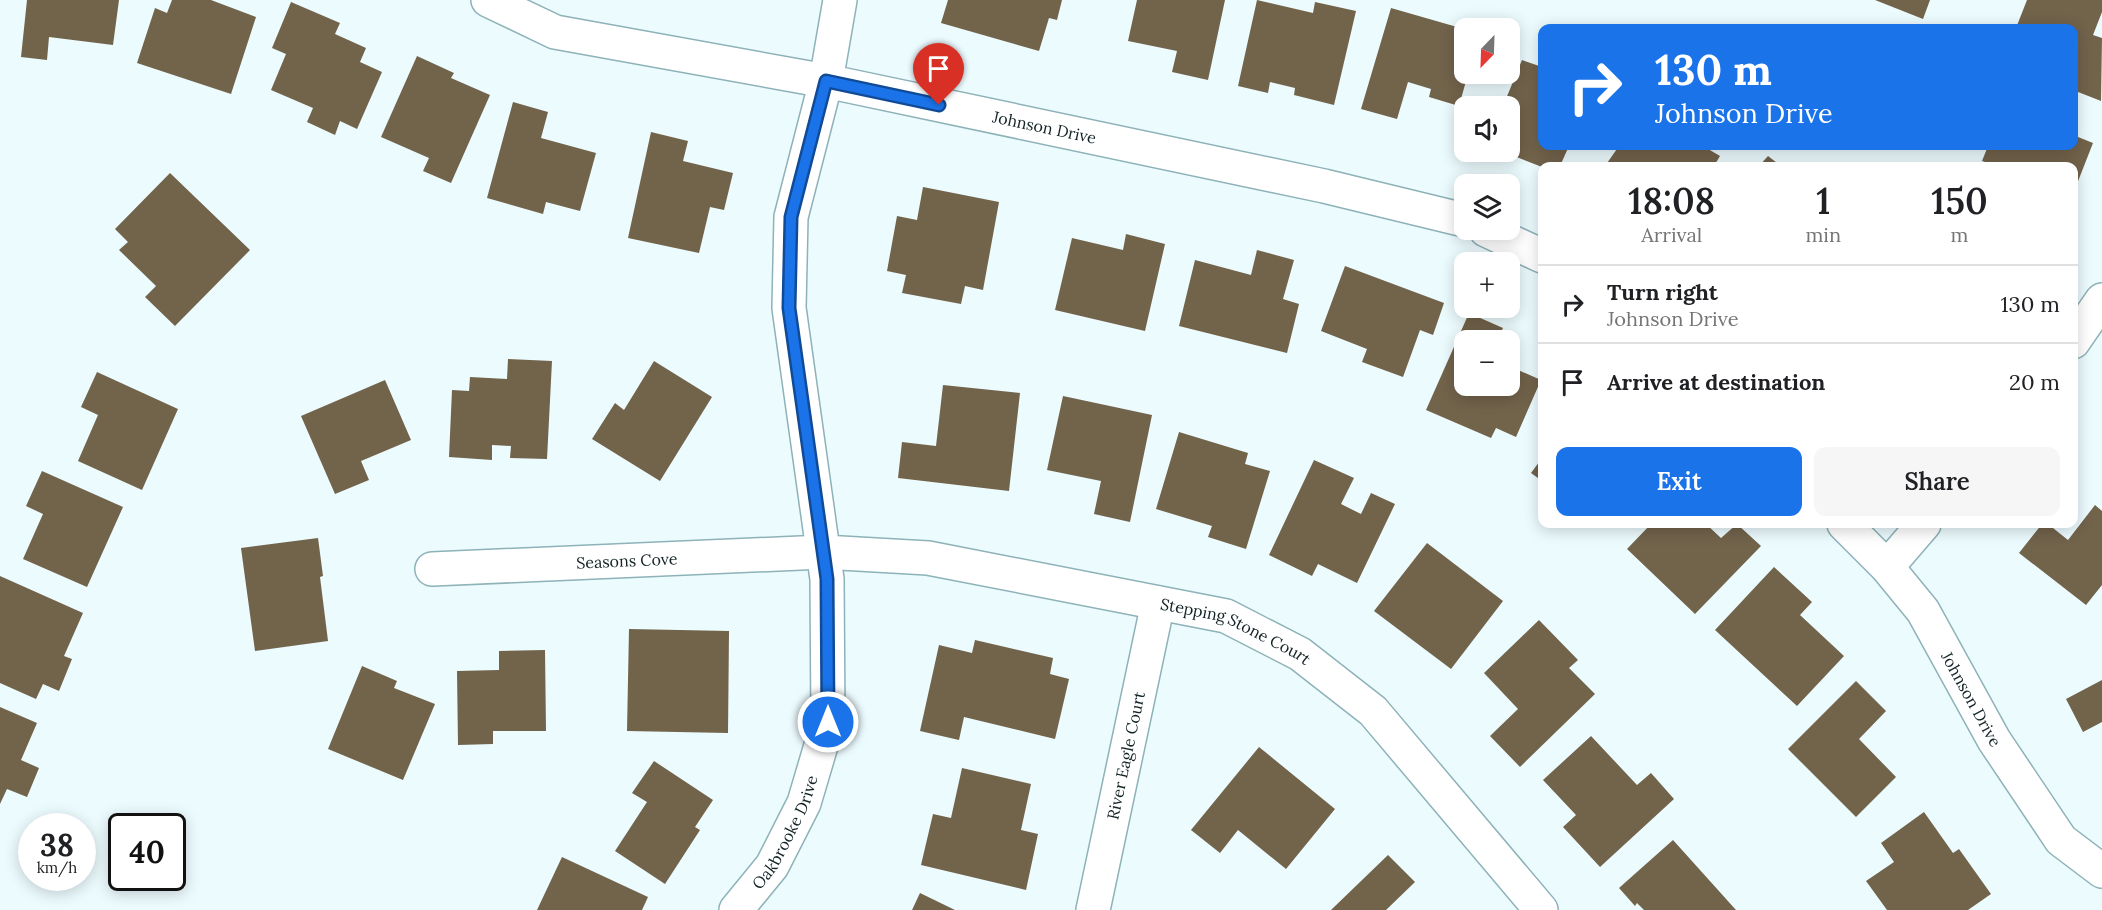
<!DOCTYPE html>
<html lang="en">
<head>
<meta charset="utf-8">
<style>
  body { margin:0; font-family:Lora,serif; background:#f6f6f6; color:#202124; height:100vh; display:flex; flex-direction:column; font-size:22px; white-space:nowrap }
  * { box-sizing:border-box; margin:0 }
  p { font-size:20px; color:#757577 }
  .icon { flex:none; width:33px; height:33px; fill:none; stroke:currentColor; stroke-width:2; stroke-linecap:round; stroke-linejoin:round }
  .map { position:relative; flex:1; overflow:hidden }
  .details { position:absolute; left:1538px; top:162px; width:540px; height:366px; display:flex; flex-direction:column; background:#fff; border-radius:12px; box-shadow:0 3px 15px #0003 }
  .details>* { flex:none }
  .banner { position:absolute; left:1538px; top:24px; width:540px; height:126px; border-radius:12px; box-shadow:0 3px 15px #0003; background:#1a73e8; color:#fff; overflow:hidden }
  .needle { width:39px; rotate:203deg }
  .controls { position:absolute; left:1454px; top:18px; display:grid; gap:12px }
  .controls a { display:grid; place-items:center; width:66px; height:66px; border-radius:12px; background:#fff; box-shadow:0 3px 15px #0003; font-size:30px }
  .speed { position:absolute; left:18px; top:813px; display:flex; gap:12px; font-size:30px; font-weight:700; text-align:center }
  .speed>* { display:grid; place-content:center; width:78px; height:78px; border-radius:50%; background:#fff; box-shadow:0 3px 15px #0003; line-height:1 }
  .speed small { font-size:15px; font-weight:400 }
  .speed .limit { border:3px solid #111; border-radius:9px; background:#fff; color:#111 }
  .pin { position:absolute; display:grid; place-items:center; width:51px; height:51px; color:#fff; margin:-62px -26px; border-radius:50% 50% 50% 0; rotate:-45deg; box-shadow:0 0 6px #0007 }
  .pin .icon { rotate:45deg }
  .me { position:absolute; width:66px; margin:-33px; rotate:0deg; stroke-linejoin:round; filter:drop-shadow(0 0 4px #0008) }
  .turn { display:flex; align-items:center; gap:21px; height:126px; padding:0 18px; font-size:27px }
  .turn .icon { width:78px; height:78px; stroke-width:2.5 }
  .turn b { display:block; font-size:42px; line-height:51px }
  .eta { display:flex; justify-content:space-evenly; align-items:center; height:102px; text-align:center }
  .eta b { font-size:36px; font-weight:600; line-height:42px }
  .cta { display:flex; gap:12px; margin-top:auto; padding:12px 18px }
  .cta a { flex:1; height:69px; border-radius:12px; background:#1a73e8; color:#fff; font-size:24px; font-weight:600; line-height:69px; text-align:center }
  .cta a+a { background:#f6f6f6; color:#202124 }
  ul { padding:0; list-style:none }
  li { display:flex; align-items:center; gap:18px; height:78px; padding:0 18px; border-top:2px solid #e0e0e0 }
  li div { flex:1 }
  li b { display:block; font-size:22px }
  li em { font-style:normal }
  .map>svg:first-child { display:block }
  .building { fill:#72634b }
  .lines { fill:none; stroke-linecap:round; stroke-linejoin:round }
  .minor-casing { stroke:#8db2b8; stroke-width:36 }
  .minor { stroke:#fff; stroke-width:33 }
  .route-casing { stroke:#114b97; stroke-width:15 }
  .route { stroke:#1a73e8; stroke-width:10 }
  .labels { text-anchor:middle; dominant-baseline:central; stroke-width:6; stroke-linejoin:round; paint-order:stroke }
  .street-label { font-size:16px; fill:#132224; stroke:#ecfbfe }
</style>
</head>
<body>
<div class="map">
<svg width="2102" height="910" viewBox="0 0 2102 910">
  <rect width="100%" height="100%" fill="#ecfbfe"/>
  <!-- building -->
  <g class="building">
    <path d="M27,0H119L113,45L49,37L47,60L21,57Z"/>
    <path d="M172,0H211L256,17L231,94L137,63L155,8L167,13Z"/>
    <path d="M948,0H1062L1057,20L1049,18L1039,51L941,23Z"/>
    <path d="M1137,0H1225L1208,80L1172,72L1177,51L1128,41Z"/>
    <path d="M1257,0L1313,13L1315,2L1356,11L1334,105L1294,95L1295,88L1270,82L1268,93L1238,86Z"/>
    <path d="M1875,0H1930L1923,19Z"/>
    <path d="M2027,0H2102V12L2093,35L2102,38L2101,101L2073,90V28H2016Z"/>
    <path d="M291,2L340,23L335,34L366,48L360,62L382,72L357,129L340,121L335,135L307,122L313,108L271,90L286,54L272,48Z"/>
    <path d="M1391,8L1464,29V74H1468L1459,106L1429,97L1431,89L1408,82L1397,119L1361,109Z"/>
    <path d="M417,56L454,73L451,78L490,95L451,183L423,171L429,158L381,137Z"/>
    <path d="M1522,60L1542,67V146H1569L1560,166L1542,167L1504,152H1509V106H1503Z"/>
    <path d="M513,102L548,112L541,138L596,153L580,211L546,202L543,214L487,198Z"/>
    <path d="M651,132L688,141L683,161L733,173L724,210L710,207L699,253L628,238Z"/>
    <path d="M2073,135L2093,143L2073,194V166H1997L1982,161L1988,146H2073Z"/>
    <path d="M1619,146H1703L1720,156L1714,166H1605Z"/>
    <path d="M1768,156L1781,166H1759Z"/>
    <path d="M170,173L250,250L175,326L145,297L156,286L119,250L128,242L115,229Z"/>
    <path d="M923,187L999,202L983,290L965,286L961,304L902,293L906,275L887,271L897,216L917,220Z"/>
    <path d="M1126,234L1165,244L1145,331L1055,310L1072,238L1123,250Z"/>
    <path d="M1257,250L1294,260L1283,299L1299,304L1287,353L1179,326L1195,260L1251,275Z"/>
    <path d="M1345,266L1444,303L1433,335L1420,330L1403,377L1362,362L1367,349L1321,331Z"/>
    <path d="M1469,313L1503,328L1497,340H1464V386H1509V366L1541,380L1516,437L1496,428L1491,438L1426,410Z"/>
    <path d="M508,359L552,361L547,459L510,458L511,446L492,445V460L449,457L452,390L469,391L470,377L507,379Z"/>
    <path d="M654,361L712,397L660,481L592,439L615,403L624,410Z"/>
    <path d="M97,372L178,409L142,490L78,461L98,415L81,407Z"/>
    <path d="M385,380L411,440L361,461L369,480L335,494L301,416Z"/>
    <path d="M943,385L1020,393L1009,491L898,478L902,442L936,446Z"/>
    <path d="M1063,396L1152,415L1130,522L1094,514L1101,481L1047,470Z"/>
    <path d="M1179,432L1248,453L1245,464L1270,471L1246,549L1208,537L1212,526L1156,509Z"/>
    <path d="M1542,458V481L1531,473Z"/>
    <path d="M1314,460L1354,478L1341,504L1361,514L1371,493L1395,504L1357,583L1318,564L1312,576L1269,555Z"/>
    <path d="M42,471L123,507L87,587L23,559L43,514L26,506Z"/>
    <path d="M2095,505L2102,511V585L2086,605L2019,553L2042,524H2048L2068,540Z"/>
    <path d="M1651,524H1706L1721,538L1737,524L1761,546L1695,614L1627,549Z"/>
    <path d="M318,538L323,576L320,577L328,641L255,651L241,548Z"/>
    <path d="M1427,543L1503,601L1451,669L1374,611Z"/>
    <path d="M1774,567L1812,602L1800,615L1844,656L1797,706L1715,630Z"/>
    <path d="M0,576L83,613L64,656L72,659L59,691L43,684L36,699L0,683Z"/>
    <path d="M1539,620L1578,660L1569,668L1595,694L1520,767L1490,736L1518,709L1484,673Z"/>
    <path d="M629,629L729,631L728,733L627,731Z"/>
    <path d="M975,640L1053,658L1050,674L1069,679L1055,739L964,717L959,740L920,731L939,645L972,653Z"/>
    <path d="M545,650L546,731H493V744L458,745L457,671L499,670V651Z"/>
    <path d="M362,666L397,681L394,688L435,704L403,780L328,749Z"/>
    <path d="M2102,680V722L2083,732L2066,699Z"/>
    <path d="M1856,681L1886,711L1859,739L1896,777L1856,817L1788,749Z"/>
    <path d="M0,707L37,723L21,760L39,768L27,797L7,789L0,804Z"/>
    <path d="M1591,736L1637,785L1651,773L1674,799L1600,867L1563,827L1576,815L1543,780Z"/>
    <path d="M1259,747L1335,809L1286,869L1238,830L1220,853L1191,830Z"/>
    <path d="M654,761L713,800L695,827L700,830L665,884L615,851L647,802L632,793Z"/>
    <path d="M962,768L1031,784L1021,830L1038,834L1026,890L921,865L933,814L951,818Z"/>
    <path d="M1924,812L1953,853L1959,849L1991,894L1968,910H1887L1866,881L1894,862L1881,843Z"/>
    <path d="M1673,840L1736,910H1644L1637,903L1635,906L1619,888Z"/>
    <path d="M1388,855L1415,882L1386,910H1331Z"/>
    <path d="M562,857L648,897L642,910H537Z"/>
    <path d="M920,893L955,910H912Z"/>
  </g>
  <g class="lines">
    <!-- minor casing -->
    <g class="minor-casing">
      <g id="minor">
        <path id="s1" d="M488,0L555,32L826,81L1324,186L1464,220"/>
        <path d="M1486,230L1542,256"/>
        <path d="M2073,342L2102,300"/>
        <path id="s2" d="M1844,524L1887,567L1923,611L1994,740L2061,840L2102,871"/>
        <path d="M1887,567L1924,524"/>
        <path id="s3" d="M432,569L823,552L928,558L1226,616L1300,654L1373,711L1541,910"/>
        <path id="s4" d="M736,910L772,866L804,803L828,722L827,579L789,308L791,217L826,81L840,0"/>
        <path id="s5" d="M1093,910L1158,603"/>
      </g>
    </g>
    <!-- minor -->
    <use href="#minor" class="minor"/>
  </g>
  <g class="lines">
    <!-- route casing -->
    <g class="route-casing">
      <path id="route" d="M828,722L827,579L789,308L791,217L826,81L939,105"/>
    </g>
    <!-- route -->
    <use href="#route" class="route"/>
  </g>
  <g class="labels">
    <!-- street labels -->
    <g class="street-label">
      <text stroke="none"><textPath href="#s1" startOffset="573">Johnson Drive</textPath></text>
      <text stroke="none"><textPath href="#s3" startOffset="195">Seasons Cove</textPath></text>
      <text stroke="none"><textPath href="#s3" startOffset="814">Stepping Stone Court</textPath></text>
      <text stroke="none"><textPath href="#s2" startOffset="218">Johnson Drive</textPath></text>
      <text stroke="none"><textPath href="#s5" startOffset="158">River Eagle Court</textPath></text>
      <text stroke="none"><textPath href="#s4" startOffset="93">Oakbrooke Drive</textPath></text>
    </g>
  </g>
</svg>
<div class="controls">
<a><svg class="needle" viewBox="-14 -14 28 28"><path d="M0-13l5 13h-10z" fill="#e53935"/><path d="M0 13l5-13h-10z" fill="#757577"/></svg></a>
<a><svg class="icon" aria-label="sound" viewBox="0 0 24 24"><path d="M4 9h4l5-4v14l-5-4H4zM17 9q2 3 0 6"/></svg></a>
<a><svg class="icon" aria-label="layers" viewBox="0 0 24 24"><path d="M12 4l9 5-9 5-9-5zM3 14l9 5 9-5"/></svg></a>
<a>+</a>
<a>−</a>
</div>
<div class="speed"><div>38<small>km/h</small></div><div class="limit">40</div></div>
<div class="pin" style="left:939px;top:105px;background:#d93025"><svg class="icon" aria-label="arrive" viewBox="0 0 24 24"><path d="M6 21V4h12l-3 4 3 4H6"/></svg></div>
<svg class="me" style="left:828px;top:722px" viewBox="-20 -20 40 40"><circle r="17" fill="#1a73e8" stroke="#fff" stroke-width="3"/><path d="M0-11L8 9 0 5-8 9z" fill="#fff"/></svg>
<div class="banner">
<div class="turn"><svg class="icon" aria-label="right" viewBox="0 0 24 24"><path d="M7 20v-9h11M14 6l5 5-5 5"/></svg><div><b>130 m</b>Johnson Drive</div></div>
</div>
<section class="details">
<div class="eta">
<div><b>18:08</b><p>Arrival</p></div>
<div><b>1</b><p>min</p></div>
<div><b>150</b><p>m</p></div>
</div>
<ul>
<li><svg class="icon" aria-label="right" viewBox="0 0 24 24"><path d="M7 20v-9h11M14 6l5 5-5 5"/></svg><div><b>Turn right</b><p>Johnson Drive</p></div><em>130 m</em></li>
<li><svg class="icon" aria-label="arrive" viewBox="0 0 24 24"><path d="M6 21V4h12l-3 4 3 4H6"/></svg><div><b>Arrive at destination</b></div><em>20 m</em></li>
</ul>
<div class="cta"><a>Exit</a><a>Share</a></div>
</section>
</div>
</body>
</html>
